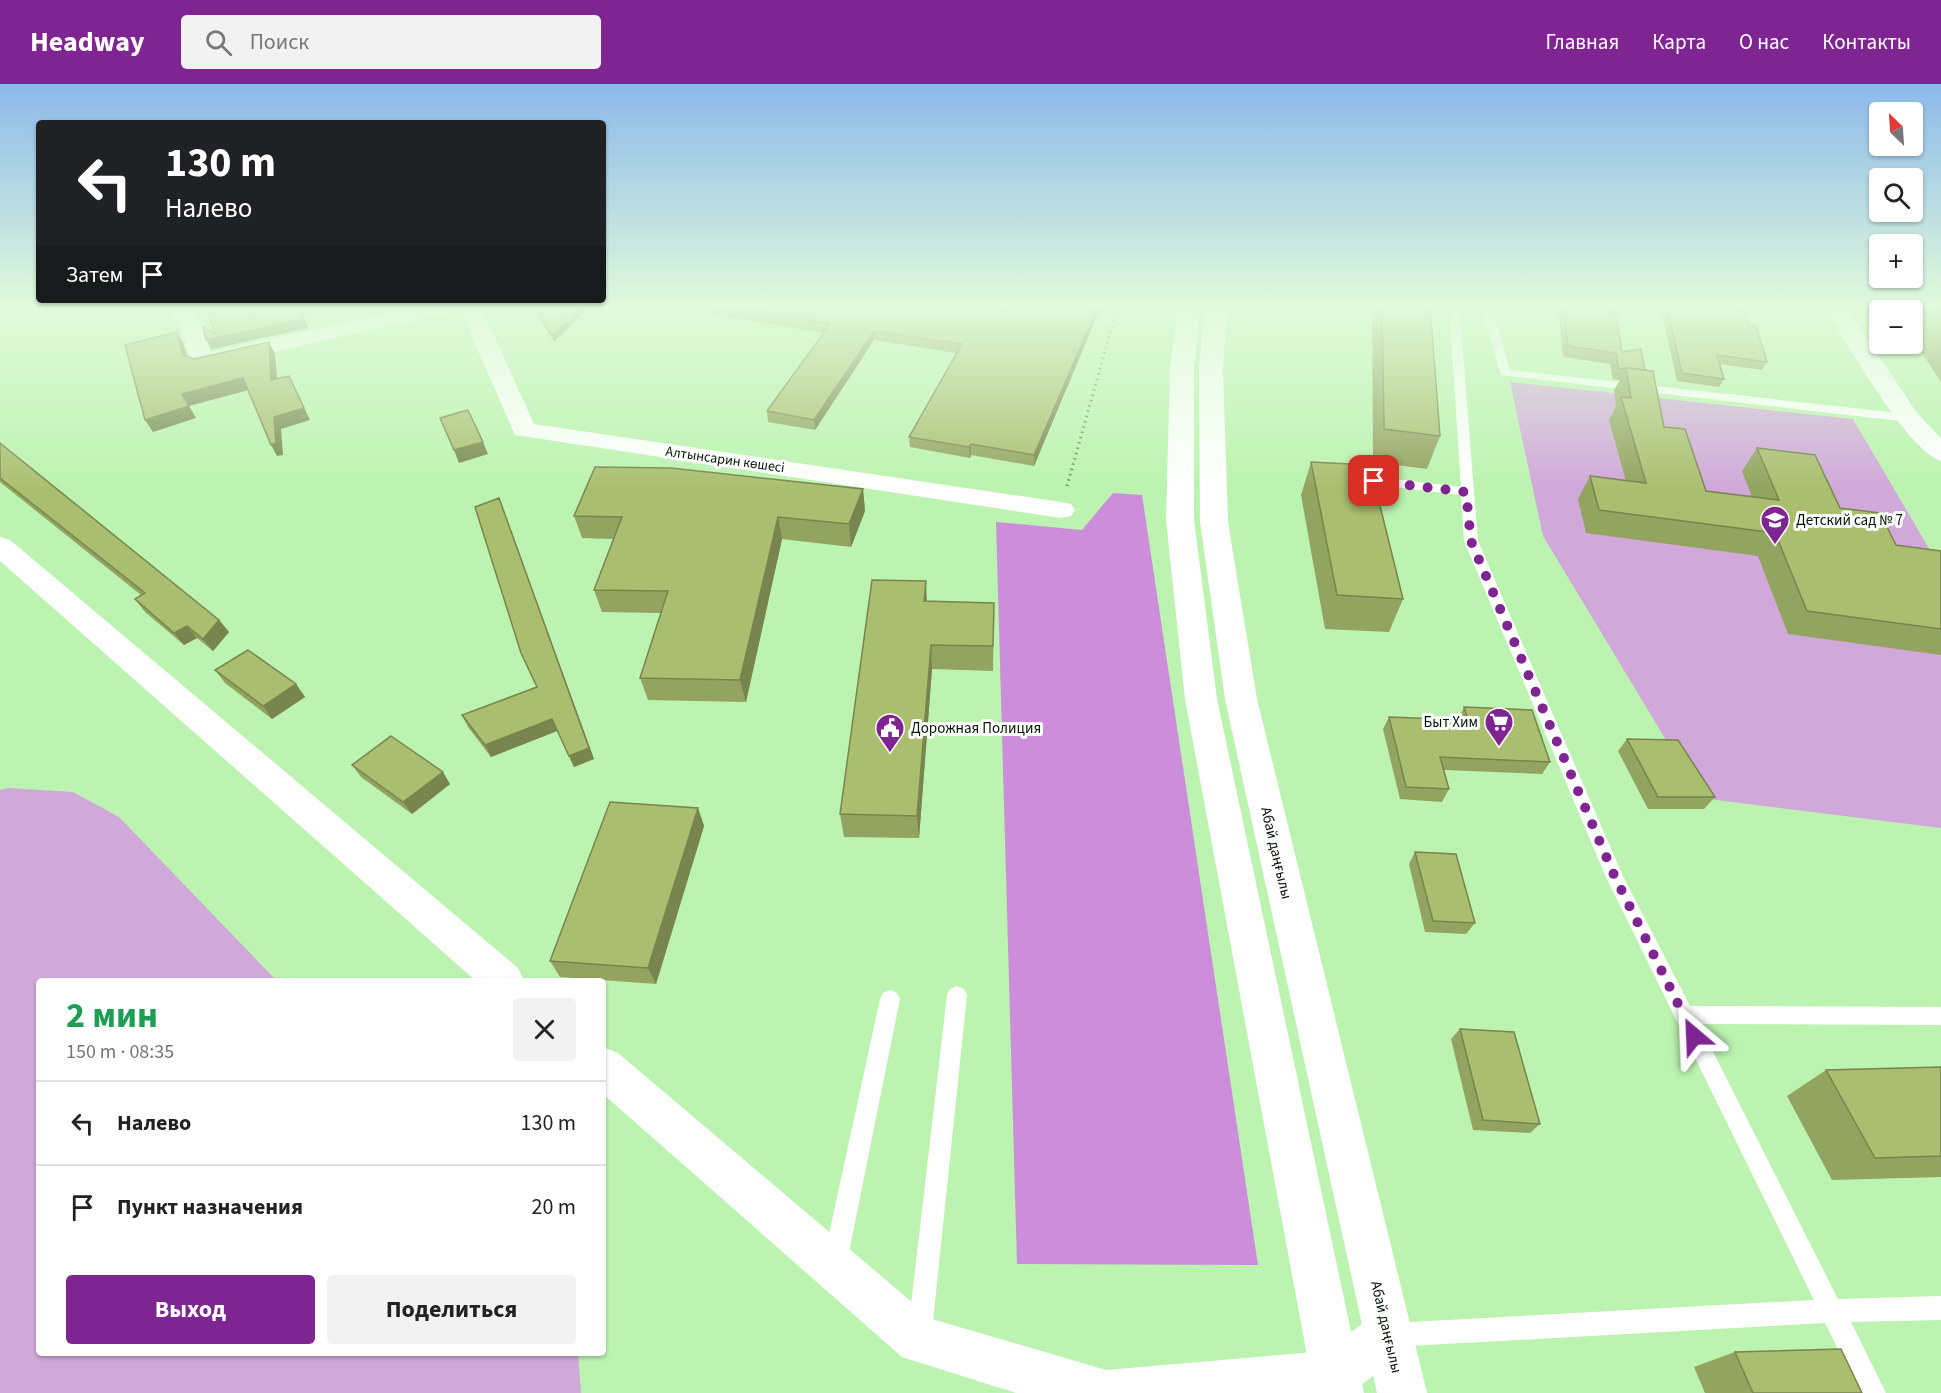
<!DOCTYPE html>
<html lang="ru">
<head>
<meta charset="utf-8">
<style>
  body { margin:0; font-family:"Source Sans 3",sans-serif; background:#f2f2f2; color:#222; height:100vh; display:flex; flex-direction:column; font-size:22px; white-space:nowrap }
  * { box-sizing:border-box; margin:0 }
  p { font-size:20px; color:#767676 }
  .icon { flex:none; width:33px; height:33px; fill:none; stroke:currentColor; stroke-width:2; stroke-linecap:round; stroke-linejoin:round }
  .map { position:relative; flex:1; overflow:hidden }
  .panel { position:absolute; left:36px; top:894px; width:570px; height:378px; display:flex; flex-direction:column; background:#fff; border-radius:6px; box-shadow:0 2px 4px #0004 }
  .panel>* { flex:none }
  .hud { position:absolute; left:36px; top:36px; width:570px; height:183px; border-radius:6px; box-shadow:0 2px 4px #0004; background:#202124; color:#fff; overflow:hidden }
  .needle { width:39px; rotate:335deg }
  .buttons { position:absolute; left:1869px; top:18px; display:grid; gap:12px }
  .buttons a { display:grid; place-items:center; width:54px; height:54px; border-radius:6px; background:#fff; box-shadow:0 2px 4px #0004; font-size:30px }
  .pin { position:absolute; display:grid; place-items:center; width:51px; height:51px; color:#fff; margin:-26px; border-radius:12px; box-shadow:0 3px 9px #0006 }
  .me { position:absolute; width:66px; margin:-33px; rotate:334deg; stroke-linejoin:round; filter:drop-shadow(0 0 4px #0008) }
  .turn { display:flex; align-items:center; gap:21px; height:126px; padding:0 30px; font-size:27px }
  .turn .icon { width:78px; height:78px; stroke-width:2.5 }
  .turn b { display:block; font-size:42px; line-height:51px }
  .then { display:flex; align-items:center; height:57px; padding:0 30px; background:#0003; gap:12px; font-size:22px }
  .round { display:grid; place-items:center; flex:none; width:63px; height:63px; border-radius:6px; background:#f2f2f2 }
  .head { display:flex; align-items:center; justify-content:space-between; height:102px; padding:0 30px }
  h1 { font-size:36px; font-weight:700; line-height:45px; color:#1e9e55 }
  .button { display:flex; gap:12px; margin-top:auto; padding:12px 30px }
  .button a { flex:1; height:69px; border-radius:6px; background:#7f2592; color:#fff; font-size:24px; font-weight:700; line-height:69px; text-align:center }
  .button a+a { background:#f2f2f2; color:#222 }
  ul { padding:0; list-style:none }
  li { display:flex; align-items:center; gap:18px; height:84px; padding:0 30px; border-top:2px solid #e0e0e0 }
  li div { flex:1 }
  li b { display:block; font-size:22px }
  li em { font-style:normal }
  header { display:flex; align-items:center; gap:36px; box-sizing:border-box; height:84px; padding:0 30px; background:#7f2592; color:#fff }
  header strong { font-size:28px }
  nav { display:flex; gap:33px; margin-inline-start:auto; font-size:21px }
  .search { width:420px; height:54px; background:#f2f2f2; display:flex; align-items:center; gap:15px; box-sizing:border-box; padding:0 21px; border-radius:6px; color:#767676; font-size:22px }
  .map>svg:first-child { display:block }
  .green { fill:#d1a8da }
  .forest { fill:#cc8edb }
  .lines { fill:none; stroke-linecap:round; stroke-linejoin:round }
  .path { stroke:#688f61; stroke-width:3; stroke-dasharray:1.5 4; stroke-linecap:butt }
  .service { fill:#fff; fill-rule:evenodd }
  .minor { fill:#fff; fill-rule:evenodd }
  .secondary { fill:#fff; fill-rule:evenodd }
  .wall { fill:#93a360 }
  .shaded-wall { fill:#78854e }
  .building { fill:#abbe70; stroke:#78854e; stroke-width:1.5 }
  .route { stroke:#7f2592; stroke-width:10; stroke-dasharray:0 18 }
  .labels { text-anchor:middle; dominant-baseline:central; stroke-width:6; stroke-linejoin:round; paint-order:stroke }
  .far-street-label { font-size:14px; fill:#031601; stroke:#fff }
  .poi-label { font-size:15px; fill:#031601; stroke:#fff; text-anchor:start }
  .street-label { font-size:15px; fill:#031601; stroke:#fff }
</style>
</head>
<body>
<header>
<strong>Headway</strong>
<div class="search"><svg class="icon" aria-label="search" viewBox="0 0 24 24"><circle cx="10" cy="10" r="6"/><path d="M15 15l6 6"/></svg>Поиск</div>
<nav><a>Главная</a><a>Карта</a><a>О нас</a><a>Контакты</a></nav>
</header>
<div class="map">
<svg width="1941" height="1309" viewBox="0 0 1941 1309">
  <rect width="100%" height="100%" fill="#bcf3b0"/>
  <!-- green -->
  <g class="green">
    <path d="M1510,298L1853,335L1941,485V744L1701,714L1543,452Z"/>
    <path d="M7,704L73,708L119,733L277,897H39V1269H578L581,1309H0V706Z"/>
  </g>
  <!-- forest -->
  <path class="forest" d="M1113,409L1142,411L1258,1181L1017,1180L996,438L1082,446Z"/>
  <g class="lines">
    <!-- path -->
    <path class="path" d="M1067,402L1118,221"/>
    <!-- service -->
    <g class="service">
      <path d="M1449,221H1459L1478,457L1622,790L1690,922L1941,923V941L1699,940L1838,1215L1941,1212V1236L1851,1238L1886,1309H1860L1825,1239L1391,1263L1382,1260L1379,1251L1382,1242L1391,1239L1814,1216L1605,791L1464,457L1461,411L1353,398L1346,394L1353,390L1461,403Z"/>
      <path d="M1481,221H1491L1510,286L1908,330L1914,334L1908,338L1501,291Z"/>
      <path d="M957,902L964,905L967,911L932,1247L929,1256L920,1259L911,1256L908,1247L947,911L950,905Z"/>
      <path d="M890,906L897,909L900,915L847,1178L843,1186L835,1190L827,1186L823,1178L880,915L883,909Z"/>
    </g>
    <!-- minor -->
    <g class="minor">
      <path d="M160,221H184L203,240L210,268L425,221H480L534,340L1061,418L1071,420L1075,426L1071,432L1061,434L515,351L460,226L200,284L192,282L181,242Z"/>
      <path d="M1823,221H1845L1917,329L1941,354V377C1908,368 1844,254 1823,221Z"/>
      <path d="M0,453L10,456L518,884L524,897H476L0,477Z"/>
      <path d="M603,963L618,969L932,1235L1106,1286L1326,1267L1370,1234L1387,1227L1404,1234L1411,1251L1404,1268L1351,1309H1016L902,1273L603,1010Z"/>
    </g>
    <!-- secondary -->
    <g class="secondary">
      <path d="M1178,221H1200L1194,284V436L1217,615L1364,1309H1314L1185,615L1166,436L1170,284Z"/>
      <path d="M1205,221H1227L1223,286L1228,438L1257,615L1427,1309H1377L1225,615L1200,438L1199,286Z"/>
    </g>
  </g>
  <!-- wall -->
  <g class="wall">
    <path d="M543,221L554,258L539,234L537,228Z"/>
    <path d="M711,221L1001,224L1104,221L1100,232H1097L1034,382L971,371L970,374L910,363L909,353L956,269L874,256L815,346L768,338L767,327L824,249L713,231Z"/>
    <path d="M1372,221H1430L1440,352L1427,385L1373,378Z"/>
    <path d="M1546,221H1614L1622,268L1645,286L1664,343L1706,407L1752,413L1742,387L1757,364L1840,424L1896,461L1941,467V571L1788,550L1758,472L1586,449L1578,415L1590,392L1626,397L1609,336L1616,322L1614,306L1620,296L1613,295L1610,280L1563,273L1558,223Z"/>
    <path d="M1660,221H1743L1749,241L1767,278L1762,286L1720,280L1724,295L1719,303L1677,297Z"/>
    <path d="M1891,221H1941V298L1912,254V226H1895Z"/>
    <path d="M0,359L219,536L229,548L213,567L197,554L184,561L145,528L135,515L141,511L0,398Z"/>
    <path d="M1311,378L1403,515L1389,548L1325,545L1301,411Z"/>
    <path d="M863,405L865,427L851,463L782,455L746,618L648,616L640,594L661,529L602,528L594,506L614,455L582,454L574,432Z"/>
    <path d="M499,414L594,675L574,683L557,647L491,673L468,643L462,631L537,603Z"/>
    <path d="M926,497V517L994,519L993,587L932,585L919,754L844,753L840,730Z"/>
    <path d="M215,586L296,600L305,613L272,635L225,599Z"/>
    <path d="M1464,623L1550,678L1542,690L1444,686L1449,705L1442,718L1400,715L1383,645L1389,633L1458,636Z"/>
    <path d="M1627,655L1715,713L1704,725H1648L1618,667Z"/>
    <path d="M352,681L450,700L412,730L361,693Z"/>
    <path d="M698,724L704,742L656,900L560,893L550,877Z"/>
    <path d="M1415,768L1475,839L1466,850L1425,848L1409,780Z"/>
    <path d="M1460,945L1540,1040L1530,1049L1473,1046L1451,955Z"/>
    <path d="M1941,983V1093L1832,1096L1787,1012L1826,986Z"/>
    <path d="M1735,1268L1862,1309H1705L1694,1283Z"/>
  </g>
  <!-- shaded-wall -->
  <g class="shaded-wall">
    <path d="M298,221H300L308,244L212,265L206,256Z"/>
    <path d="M584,221H592L554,258L552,252Z"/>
    <path d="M1101,221H1104L1100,232Z"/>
    <path d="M1098,222L1097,232L1034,382V371Z"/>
    <path d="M874,247V256L815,346L814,336Z"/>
    <path d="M177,248L183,259L190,283L183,271Z"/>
    <path d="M269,258L275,270L278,307L271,296Z"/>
    <path d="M289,292L310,336L281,345L283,371L277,372L271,361L274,333Z"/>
    <path d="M243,294L249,306L189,322L196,334L153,348L145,336L182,310Z"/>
    <path d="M483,358L488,370L459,379L454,366Z"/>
    <path d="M971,360V371L970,374L969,363Z"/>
    <path d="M863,405L865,427L851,463L849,440Z"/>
    <path d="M499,414L594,675L574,683L569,672Z"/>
    <path d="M778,433L782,455L746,618L740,596Z"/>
    <path d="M926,497L927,522L924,517Z"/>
    <path d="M219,536L229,548L213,567L203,555Z"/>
    <path d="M187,542L197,554L184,561L174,549Z"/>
    <path d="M931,561L932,585L919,754L917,732Z"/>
    <path d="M296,600L305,613L272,635L263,622Z"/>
    <path d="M552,635L557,647L491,673L485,661Z"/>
    <path d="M443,688L450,700L412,730L403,718Z"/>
    <path d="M698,724L704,742L656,900L648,884Z"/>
  </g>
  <!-- building -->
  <g class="building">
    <path d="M206,221H298L303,235L206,256L203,243L215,249Z"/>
    <path d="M543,221H584L552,252L537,228Z"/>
    <path d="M713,221H983L1001,224L1002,221H1101V223L1098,222L1034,371L971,360L969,363L909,353L962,260L874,247L814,336L767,327L830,240Z"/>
    <path d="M1382,221H1430L1440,352L1384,345Z"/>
    <path d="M1564,221H1614L1622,268L1641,265L1645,286L1626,284V285L1618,284L1616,269L1568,262Z"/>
    <path d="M1666,221H1743L1749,241L1756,242L1767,278L1717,271L1724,295L1682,289Z"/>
    <path d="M1936,221H1941V229Z"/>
    <path d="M177,248L183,271L194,275L269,258L271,296L289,292L304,324L274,333L276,359L271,361L243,294L182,310L189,322L145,336L125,261Z"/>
    <path d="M1626,284L1653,287L1664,343L1685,345L1706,407L1779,416L1757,364L1815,371L1840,424L1880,429L1896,461L1941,467V545L1807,527L1775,449L1599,426L1590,392L1646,399L1621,313L1631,314Z"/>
    <path d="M468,326L483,358L454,366L440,334Z"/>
    <path d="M0,359L219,536L203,555L187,542L174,549L135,515L145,509L0,394Z"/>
    <path d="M1311,378L1370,381L1403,515L1337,511Z"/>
    <path d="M595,383L671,384L863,405L849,440L778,433L740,596L640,594L668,507L594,506L622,433L574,432Z"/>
    <path d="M499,414L589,664L569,672L552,635L485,661L462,631L537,603L521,569L475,423Z"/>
    <path d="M872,496L926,497L924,517L994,519L993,562L931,561L917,732L840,730Z"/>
    <path d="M248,566L296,600L263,622L215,586Z"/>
    <path d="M1464,623L1532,626L1550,678L1440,673L1449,705L1406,703L1389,633L1468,636Z"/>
    <path d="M391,652L443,688L403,718L352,681Z"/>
    <path d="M1627,655L1678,656L1715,713H1658Z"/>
    <path d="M610,718L698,724L648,884L550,877Z"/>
    <path d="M1415,768L1456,770L1475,839L1433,837Z"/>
    <path d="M1460,945L1514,948L1540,1040L1483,1036Z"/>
    <path d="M1941,983V1072L1875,1074L1826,986Z"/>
    <path d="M1841,1265L1862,1309H1753L1735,1268Z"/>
  </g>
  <!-- sky -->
  <linearGradient id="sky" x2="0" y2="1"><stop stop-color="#8cb9eb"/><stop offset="0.55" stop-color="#e1fadb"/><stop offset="1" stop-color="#e1fadb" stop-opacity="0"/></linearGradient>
  <rect width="1941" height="404" fill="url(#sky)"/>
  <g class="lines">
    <!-- route -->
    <path class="route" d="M1374,397L1466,408L1471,457L1614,791L1694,952"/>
  </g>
  <!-- icons -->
  <defs>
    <g id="school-pin" transform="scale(1.5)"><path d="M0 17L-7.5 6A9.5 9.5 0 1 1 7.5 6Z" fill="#7f2592" stroke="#fff"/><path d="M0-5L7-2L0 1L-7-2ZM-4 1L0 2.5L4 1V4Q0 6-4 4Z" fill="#fff"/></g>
    <g id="supermarket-pin" transform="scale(1.5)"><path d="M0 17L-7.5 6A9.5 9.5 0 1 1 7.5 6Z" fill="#7f2592" stroke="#fff"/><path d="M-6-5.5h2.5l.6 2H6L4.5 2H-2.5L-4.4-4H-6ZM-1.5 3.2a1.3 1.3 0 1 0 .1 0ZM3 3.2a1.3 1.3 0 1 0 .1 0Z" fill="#fff"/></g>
    <g id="civic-pin" transform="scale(1.5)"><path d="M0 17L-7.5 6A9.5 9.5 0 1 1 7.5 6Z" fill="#7f2592" stroke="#fff"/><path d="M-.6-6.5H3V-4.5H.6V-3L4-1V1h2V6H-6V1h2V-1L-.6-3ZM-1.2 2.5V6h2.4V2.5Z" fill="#fff"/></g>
  </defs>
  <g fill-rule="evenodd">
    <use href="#school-pin" x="1775" y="436"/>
    <use href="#supermarket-pin" x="1499" y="638"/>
    <use href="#civic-pin" x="890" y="644"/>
  </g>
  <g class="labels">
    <!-- far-street labels -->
    <g class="far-street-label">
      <text transform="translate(725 376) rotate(8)">Алтынсарин көшесі</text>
    </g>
    <!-- poi labels -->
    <g class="poi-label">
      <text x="1796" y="436">Детский сад № 7</text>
      <text x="1478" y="638" text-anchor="end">Быт Хим</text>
      <text x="911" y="644">Дорожная Полиция</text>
    </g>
    <!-- street labels -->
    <g class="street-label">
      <text transform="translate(1276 769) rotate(77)">Абай даңғылы</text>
      <text transform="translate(1386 1243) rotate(77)">Абай даңғылы</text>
    </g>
  </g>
</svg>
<div class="buttons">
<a><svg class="needle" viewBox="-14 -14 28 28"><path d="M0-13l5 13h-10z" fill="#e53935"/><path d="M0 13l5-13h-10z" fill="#767676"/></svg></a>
<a><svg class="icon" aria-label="search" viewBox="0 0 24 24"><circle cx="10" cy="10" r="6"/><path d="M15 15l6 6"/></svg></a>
<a>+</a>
<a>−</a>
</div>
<div class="pin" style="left:1374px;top:397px;background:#d93025"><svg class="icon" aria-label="arrive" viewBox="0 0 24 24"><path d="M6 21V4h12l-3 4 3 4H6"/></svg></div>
<svg class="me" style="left:1694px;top:952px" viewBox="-20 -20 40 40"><path d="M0-17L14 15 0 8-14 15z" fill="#7f2592" stroke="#fff" stroke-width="4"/></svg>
<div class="hud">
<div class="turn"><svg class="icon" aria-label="left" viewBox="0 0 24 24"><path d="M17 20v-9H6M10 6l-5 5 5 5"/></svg><div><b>130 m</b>Налево</div></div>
<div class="then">Затем<svg class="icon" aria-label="arrive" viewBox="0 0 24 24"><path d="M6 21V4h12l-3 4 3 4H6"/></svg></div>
</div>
<section class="panel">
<div class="head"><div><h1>2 мин</h1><p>150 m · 08:35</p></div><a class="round"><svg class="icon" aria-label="close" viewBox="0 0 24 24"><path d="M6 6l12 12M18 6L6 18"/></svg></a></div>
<ul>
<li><svg class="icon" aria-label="left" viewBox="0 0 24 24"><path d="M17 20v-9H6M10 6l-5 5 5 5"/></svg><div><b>Налево</b></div><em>130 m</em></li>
<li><svg class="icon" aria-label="arrive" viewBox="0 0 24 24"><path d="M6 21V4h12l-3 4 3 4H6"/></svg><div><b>Пункт назначения</b></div><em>20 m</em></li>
</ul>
<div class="button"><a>Выход</a><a>Поделиться</a></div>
</section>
</div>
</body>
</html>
